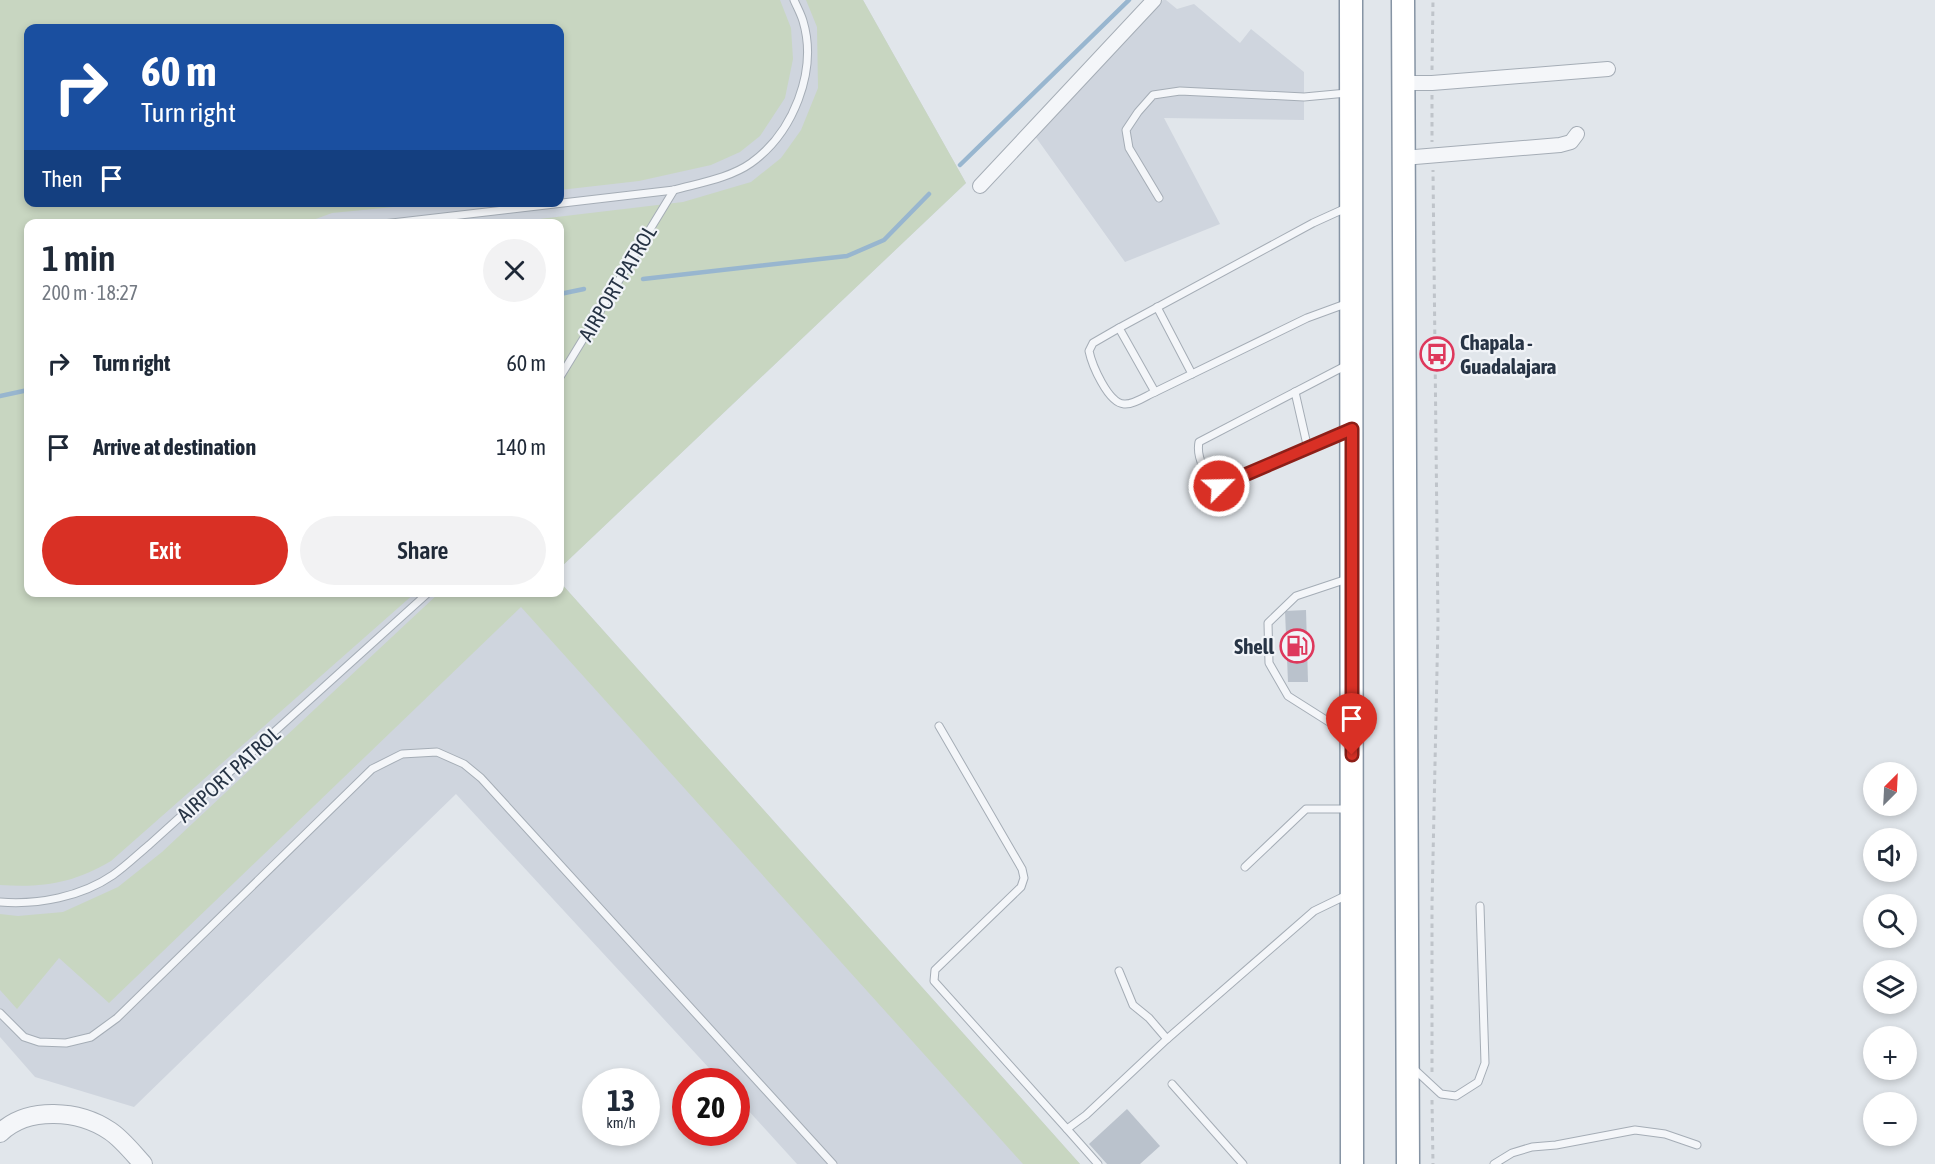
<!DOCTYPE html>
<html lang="en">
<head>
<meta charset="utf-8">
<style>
  body { margin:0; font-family:"Asap Condensed",sans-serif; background:#f2f2f3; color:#1f2937; height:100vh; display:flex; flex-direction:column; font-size:22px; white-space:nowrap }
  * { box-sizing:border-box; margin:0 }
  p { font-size:20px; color:#747a83 }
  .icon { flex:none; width:33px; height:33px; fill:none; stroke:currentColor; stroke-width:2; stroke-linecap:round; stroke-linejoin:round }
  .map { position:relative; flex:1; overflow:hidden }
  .drawer { position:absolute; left:24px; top:219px; width:540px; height:378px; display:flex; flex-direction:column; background:#fff; border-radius:12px; box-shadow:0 3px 9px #0003 }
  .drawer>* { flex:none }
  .hud { position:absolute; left:24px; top:24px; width:540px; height:183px; border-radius:12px; box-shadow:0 3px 9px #0003; background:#1a4fa0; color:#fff; overflow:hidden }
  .needle { width:39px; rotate:24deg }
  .controls { position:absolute; left:1863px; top:762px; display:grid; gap:12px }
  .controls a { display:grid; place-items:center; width:54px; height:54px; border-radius:50%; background:#fff; box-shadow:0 3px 9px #0003; font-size:30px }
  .speed { position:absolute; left:582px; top:1068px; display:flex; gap:12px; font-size:30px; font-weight:700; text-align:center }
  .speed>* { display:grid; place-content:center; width:78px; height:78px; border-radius:50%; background:#fff; box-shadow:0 3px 9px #0003; line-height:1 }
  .speed small { font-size:15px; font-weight:400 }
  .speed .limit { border:9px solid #d22; background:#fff; color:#111 }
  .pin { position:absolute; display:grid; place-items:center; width:51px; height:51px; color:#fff; margin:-62px -26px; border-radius:50% 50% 50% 0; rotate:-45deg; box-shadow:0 0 6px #0007 }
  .pin .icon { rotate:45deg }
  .me { position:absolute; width:66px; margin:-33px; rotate:67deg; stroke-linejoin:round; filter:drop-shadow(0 0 4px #0008) }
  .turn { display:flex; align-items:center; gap:21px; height:126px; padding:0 18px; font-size:27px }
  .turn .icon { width:78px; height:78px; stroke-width:2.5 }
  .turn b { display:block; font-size:42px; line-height:51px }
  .then { display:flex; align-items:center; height:57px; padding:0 18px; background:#0003; gap:12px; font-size:22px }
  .round { display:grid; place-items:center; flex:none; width:63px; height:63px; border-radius:32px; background:#f2f2f3 }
  .summary { display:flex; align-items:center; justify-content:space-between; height:102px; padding:0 18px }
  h1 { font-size:36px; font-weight:600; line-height:45px }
  .cta { display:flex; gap:12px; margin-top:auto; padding:12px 18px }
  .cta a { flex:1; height:69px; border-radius:36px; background:#d93025; color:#fff; font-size:24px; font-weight:600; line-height:69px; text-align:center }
  .cta a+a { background:#f2f2f3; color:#1f2937 }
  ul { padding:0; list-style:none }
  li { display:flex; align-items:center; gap:18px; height:84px; padding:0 18px }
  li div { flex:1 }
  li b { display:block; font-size:22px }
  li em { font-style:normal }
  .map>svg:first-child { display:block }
  .built { fill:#cfd5de; fill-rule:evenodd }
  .green { fill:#c8d6c1 }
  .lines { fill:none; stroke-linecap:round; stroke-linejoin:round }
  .stream { stroke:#98b6cf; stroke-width:4.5 }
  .building { fill:#bac2cc }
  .service-casing { stroke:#a5adb6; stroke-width:9 }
  .minor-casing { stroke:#a5adb6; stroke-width:16 }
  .tertiary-casing { stroke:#a5adb6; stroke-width:20 }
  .trunk-casing { stroke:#8694a4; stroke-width:25 }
  .path { stroke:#bfc4ca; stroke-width:3; stroke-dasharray:4.5 4.5; stroke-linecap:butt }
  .service { stroke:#f4f6f9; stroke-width:7 }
  .minor { stroke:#f4f6f9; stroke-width:14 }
  .tertiary { stroke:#f4f6f9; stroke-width:18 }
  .trunk { stroke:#fff; stroke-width:22 }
  .route-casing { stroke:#8d1f18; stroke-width:15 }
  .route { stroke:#d93025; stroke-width:10 }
  .labels { text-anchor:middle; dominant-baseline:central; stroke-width:4.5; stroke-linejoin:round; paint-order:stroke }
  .street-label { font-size:21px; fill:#273445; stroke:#f1f4f8 }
  .poi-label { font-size:21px; font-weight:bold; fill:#273445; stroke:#f1f4f8; text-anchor:start }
</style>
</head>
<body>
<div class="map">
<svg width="1935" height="1164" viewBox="0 0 1935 1164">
  <rect width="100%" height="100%" fill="#e1e6eb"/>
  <!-- built -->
  <g class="built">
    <path d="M0,0H863L966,183L560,568V224H28V592H560V582L1080,1164H797L737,1098L736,1082L721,1081L456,794L134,1107L35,1077L0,1037ZM28,28H560V202H28Z"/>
    <path d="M1163,0H1166L1177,9L1194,4L1240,43L1251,29L1304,72V120L1164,118L1220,224L1125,262L1035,136Z"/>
  </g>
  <!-- green -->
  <g class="green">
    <path d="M0,0H780L791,28L793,59L785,98L760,136L740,152L711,165L639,181L560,190V28H28V202L435,203L332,213L305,223L28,224V592L415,593L111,861C74,883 43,888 0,885Z"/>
    <path d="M806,0H863L966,183L560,568V224H497L683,202L751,182L781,158L801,130L818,88L817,27Z"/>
    <path d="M560,582L1080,1164H1023L521,607L109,1003L59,958L17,1009L0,990V914L18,916L63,912L118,887L162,852L439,593L560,592Z"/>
  </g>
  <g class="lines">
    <!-- stream -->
    <g class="stream">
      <path d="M960,165L1129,0"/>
      <path d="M643,279L847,256L884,240L929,194"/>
      <path d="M560,294L584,289"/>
      <path d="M0,396L28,390"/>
    </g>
  </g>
  <!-- building -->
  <g class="building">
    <path d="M1306,610L1308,682H1288L1285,611Z"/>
    <path d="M1127,1109L1160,1146L1140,1164H1107L1089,1144Z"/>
  </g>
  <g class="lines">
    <!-- service casing -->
    <g class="service-casing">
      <g id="service">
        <path d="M1159,198L1129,148L1126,130L1138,112L1153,95L1180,91L1304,97L1347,93"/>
        <path d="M1346,208L1313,223L1119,328L1155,392L1307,318L1348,303"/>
        <path d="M383,224L674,190C699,183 730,178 751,163C793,133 818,71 803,21C801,14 797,7 794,0"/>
        <path d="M1157,307L1192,374"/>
        <path d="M1119,328L1093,343L1089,351C1092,365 1108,403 1124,404C1133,405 1146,396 1155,392"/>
        <path d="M1347,365L1199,442C1196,456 1206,479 1219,486L1348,431"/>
        <path d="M560,377L674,190"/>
        <path d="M1295,392L1308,449"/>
        <path d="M1347,579L1296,596L1268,623L1269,663L1288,696L1348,734"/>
        <path d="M939,726L1022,869L1024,878L1021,887L935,970L934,981L1067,1129"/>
        <path d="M1245,867L1306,809H1350"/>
        <path d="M0,902C38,905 81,897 113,875C126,866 137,855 149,845L429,592"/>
        <path d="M1119,971L1133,1005L1149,1018L1167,1039"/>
        <path d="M0,1013L24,1037L39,1042L66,1043L91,1037L117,1018L372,769L402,754L437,752L464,764L481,778L833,1164"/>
        <path d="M1413,1068L1441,1094L1456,1096L1478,1082L1485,1063L1480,906"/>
        <path d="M1172,1084L1243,1164"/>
        <path d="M1098,1164L1067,1129L1086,1115L1167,1039L1314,911L1347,895"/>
        <path d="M1494,1164L1512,1153L1532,1147L1556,1145L1635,1130L1665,1134L1697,1145"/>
      </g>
    </g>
    <!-- minor casing -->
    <g class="minor-casing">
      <g id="minor">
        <path d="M1403,83H1432L1608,69"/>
        <path d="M1403,158L1560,145L1571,142L1577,134"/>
        <path d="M980,186L1154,0"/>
      </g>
    </g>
    <!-- tertiary casing -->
    <g class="tertiary-casing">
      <path id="tertiary" d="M0,1133C28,1106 79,1110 110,1131C122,1139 133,1153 143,1164"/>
    </g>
    <!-- trunk casing -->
    <g class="trunk-casing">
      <g id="trunk">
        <path d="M1351,0L1352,1164"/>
        <path d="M1403,0L1408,1164"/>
      </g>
    </g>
    <!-- path -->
    <g class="path">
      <path d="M1432,70L1433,0"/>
      <path d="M1432,95V142"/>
      <path d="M1432,1072V905L1438,623L1433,170"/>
      <path d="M1432,1100L1433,1164"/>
    </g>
    <!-- service -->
    <use href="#service" class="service"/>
    <!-- minor -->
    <use href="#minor" class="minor"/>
    <!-- tertiary -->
    <use href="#tertiary" class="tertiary"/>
    <!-- trunk -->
    <use href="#trunk" class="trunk"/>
  </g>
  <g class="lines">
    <!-- route casing -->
    <g class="route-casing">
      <path id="route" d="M1219,486L1352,429V755"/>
    </g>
    <!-- route -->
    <use href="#route" class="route"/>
  </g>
  <!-- icons -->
  <defs>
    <g id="bus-ring" transform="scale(1.725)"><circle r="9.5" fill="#f1f4f8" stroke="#de385c" stroke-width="1.5"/><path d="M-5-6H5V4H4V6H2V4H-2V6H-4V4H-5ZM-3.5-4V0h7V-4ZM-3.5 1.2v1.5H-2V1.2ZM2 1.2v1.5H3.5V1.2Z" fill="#de385c"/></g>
    <g id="fuel-ring" transform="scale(1.725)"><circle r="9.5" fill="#f1f4f8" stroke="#de385c" stroke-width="1.5"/><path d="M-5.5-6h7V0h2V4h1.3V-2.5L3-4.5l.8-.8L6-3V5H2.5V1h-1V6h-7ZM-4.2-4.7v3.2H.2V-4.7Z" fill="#de385c"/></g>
  </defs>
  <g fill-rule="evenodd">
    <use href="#bus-ring" x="1437" y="354"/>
    <use href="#fuel-ring" x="1297" y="646"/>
  </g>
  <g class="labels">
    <!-- street labels -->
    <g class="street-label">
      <text transform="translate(617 283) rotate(-59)">AIRPORT PATROL</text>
      <text transform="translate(228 774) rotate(-42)">AIRPORT PATROL</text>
    </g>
    <!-- poi labels -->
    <g class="poi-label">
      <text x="1460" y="342">Chapala -<tspan x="1460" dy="24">Guadalajara</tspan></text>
      <text x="1274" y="646" text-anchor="end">Shell</text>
    </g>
  </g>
</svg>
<div class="controls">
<a><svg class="needle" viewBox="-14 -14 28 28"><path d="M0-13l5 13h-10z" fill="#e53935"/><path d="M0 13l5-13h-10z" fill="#747a83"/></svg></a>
<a><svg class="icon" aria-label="sound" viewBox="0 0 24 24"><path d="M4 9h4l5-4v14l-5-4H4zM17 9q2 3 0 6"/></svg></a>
<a><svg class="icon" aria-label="search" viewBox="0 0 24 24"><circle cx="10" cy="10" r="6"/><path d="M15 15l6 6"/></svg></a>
<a><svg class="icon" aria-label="layers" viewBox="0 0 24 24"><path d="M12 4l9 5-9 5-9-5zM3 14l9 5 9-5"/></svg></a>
<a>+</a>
<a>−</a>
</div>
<div class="speed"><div>13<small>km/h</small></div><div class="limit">20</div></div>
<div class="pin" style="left:1352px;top:755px;background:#d93025"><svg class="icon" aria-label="arrive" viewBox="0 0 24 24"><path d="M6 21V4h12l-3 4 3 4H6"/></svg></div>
<svg class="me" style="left:1219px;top:486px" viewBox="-20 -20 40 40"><circle r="17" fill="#d93025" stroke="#fff" stroke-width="3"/><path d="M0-11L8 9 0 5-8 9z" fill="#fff"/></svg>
<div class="hud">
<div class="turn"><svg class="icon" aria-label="right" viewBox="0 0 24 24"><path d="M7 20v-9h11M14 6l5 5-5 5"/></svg><div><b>60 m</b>Turn right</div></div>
<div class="then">Then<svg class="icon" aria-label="arrive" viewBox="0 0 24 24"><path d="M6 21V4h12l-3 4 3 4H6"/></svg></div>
</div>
<section class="drawer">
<div class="summary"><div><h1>1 min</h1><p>200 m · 18:27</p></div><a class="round"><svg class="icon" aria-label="close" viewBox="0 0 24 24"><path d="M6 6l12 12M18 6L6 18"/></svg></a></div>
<ul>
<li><svg class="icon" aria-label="right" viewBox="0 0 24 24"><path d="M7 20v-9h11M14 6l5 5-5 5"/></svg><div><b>Turn right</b></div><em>60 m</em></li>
<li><svg class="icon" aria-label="arrive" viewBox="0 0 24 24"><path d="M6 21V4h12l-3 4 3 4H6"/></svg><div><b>Arrive at destination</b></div><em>140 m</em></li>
</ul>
<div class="cta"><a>Exit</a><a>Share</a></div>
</section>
</div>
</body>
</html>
